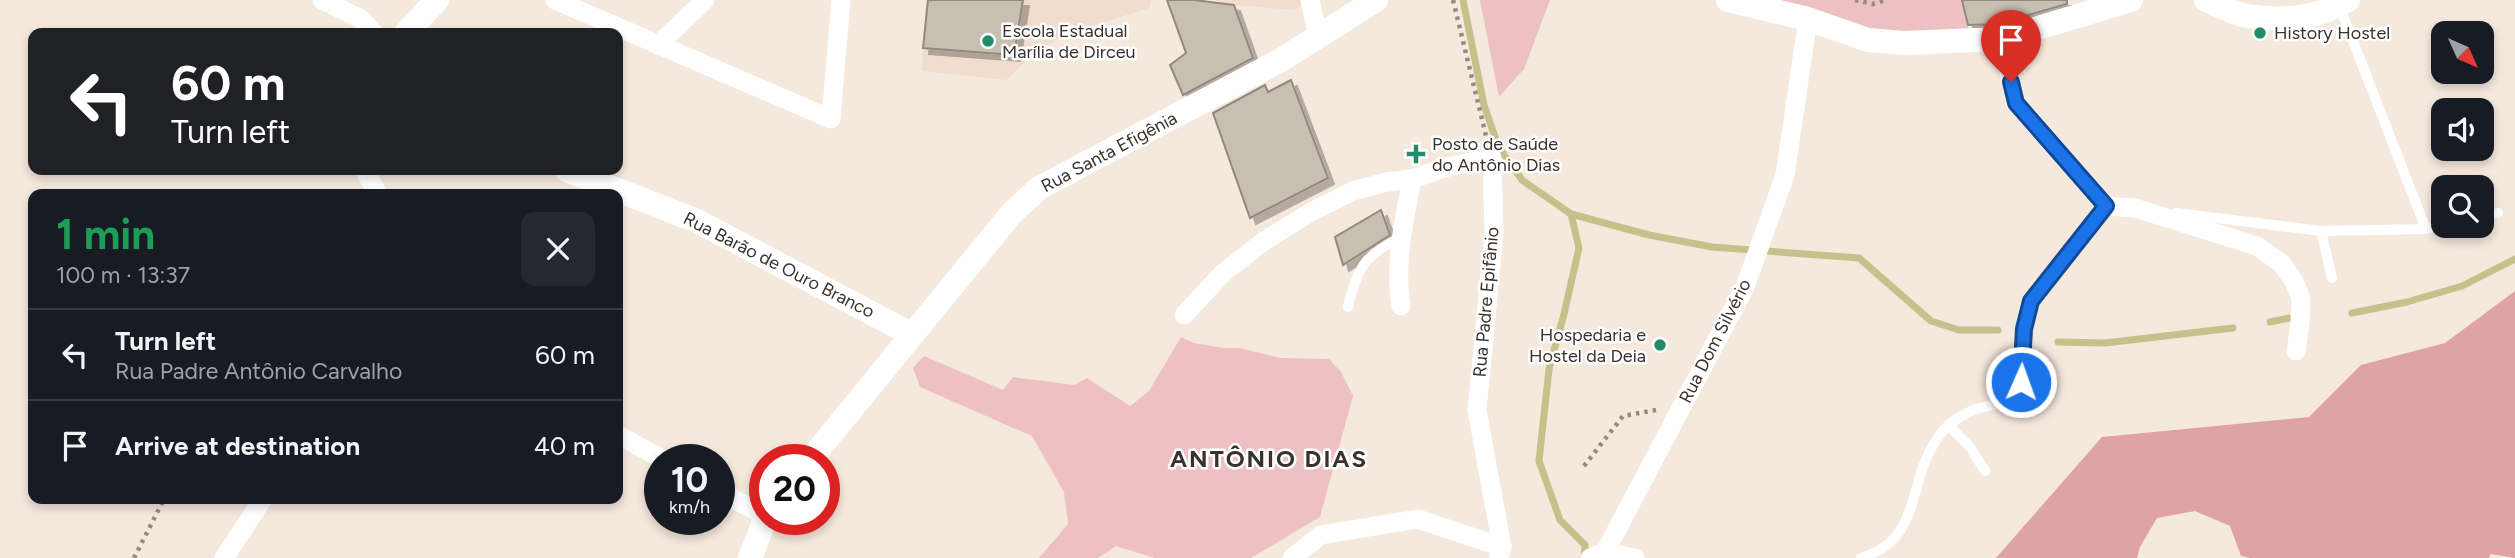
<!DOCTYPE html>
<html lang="en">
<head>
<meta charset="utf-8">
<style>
  body { margin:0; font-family:Figtree,sans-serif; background:#242831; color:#f1f3f6; height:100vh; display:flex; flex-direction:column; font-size:26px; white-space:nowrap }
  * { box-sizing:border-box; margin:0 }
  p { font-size:23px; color:#9ea1a6 }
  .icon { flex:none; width:38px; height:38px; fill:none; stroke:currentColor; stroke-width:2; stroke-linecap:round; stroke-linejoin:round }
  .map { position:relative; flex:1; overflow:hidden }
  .drawer { position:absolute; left:28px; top:189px; width:595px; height:315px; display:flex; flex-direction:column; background:#171b24; border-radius:14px; box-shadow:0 4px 10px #0003 }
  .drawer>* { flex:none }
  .top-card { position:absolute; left:28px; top:28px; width:595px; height:147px; border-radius:14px; box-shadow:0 4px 10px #0003; background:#202124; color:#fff; overflow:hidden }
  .needle { width:46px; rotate:135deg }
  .controls { position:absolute; left:2431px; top:21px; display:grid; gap:14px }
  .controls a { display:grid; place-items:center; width:63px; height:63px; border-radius:14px; background:#171b24; box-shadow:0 4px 10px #0003; font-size:35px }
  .speed { position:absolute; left:644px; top:444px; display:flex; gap:14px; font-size:35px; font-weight:700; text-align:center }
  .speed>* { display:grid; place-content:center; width:91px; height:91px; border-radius:50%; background:#171b24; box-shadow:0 4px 10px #0003; line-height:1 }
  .speed small { font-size:18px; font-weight:400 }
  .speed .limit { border:10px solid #d22; background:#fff; color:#111 }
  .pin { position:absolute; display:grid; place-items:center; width:60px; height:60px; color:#fff; margin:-72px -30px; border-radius:50% 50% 50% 0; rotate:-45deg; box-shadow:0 0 7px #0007 }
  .pin .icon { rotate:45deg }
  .me { position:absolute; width:77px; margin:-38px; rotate:2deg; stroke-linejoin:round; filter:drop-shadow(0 0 5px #0008) }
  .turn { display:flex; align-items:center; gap:24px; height:147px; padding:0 28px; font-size:32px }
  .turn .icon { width:91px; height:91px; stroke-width:2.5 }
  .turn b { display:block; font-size:49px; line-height:60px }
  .round { display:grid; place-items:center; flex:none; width:74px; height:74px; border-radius:14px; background:#242831 }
  .head { display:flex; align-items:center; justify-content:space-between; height:119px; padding:0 28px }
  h1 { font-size:42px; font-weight:700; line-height:52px; color:#1e9e55 }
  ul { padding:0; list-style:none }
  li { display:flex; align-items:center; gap:21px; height:91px; padding:0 28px; border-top:2px solid #363941 }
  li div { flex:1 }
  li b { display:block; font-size:26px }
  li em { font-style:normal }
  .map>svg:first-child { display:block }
  .built { fill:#f1ddcd }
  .green { fill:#edc1c1 }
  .forest { fill:#dfa3a4 }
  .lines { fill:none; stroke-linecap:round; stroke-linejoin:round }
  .stream { stroke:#c6c08b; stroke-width:7 }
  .building { fill:#c7c0b2; stroke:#918a7d; stroke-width:2; filter:url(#shadow) }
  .path { stroke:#948b83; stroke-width:4.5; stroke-dasharray:3.5 5; stroke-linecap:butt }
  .service { stroke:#fff; stroke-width:10 }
  .minor { stroke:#fff; stroke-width:19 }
  .tertiary { stroke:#fff; stroke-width:24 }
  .route-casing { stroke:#114b97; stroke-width:18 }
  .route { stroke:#1a73e8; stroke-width:12 }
  .poi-dot { fill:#228c69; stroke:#fff; stroke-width:2.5 }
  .labels { text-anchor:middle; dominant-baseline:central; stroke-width:5; stroke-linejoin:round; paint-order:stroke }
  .poi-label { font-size:18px; fill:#37322e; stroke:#fff; text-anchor:start }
  .street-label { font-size:18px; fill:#37322e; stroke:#fff }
  .district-label { font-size:24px; font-weight:bold; letter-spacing:2px; fill:#37322e; stroke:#fff }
</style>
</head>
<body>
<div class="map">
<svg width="2515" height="558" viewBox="0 0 2515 558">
  <defs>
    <filter id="shadow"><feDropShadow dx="6" dy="6" stdDeviation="0" flood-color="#0004"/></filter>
  </defs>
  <rect width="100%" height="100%" fill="#f5e8dd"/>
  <!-- built -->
  <g class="built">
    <path d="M926,0H1152L1149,8L1063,35L1030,57L1007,80L922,71Z"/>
    <path d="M1215,0H1305L1296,10L1234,5Z"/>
  </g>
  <!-- green -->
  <g class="green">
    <path d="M1480,0H1550L1524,69L1499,97Z"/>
    <path d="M1722,0H1962L1969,31L1914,39Z"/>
    <path d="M1181,337L1194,343L1223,348H1239L1281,358L1329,359L1341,372L1353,396L1320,517L1251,558H1155L1116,546L1098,558H1039L1068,524L1064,492L1032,436L920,387L913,368L924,356L1003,390L1013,377L1074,385L1087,378L1130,406L1149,391Z"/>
  </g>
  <!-- forest -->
  <path class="forest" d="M2515,291V558L2491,554L2489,558H2250L2241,556L2230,526L2195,511L2157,518L2140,547L2137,558H1996L2102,437L2309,417L2361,365L2445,343Z"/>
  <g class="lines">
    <!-- stream -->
    <g class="stream">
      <path d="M1463,0L1484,105L1498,146L1522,180L1571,214L1649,235L1712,247L1859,258L1931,321L1959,330H1998"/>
      <path d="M1571,214L1579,248L1564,314L1549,369L1539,461L1560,520L1585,545L1584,557"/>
      <path d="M2352,313L2407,302L2462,286L2515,259"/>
      <path d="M2270,322L2289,318"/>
      <path d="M2058,342L2105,343L2233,328"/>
    </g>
  </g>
  <!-- building -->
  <g class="building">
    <path d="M928,0H1023L1014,55L923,48Z"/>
    <path d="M1167,0H1194L1234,5L1253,58L1183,95L1170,65L1186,53Z"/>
    <path d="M1962,0H2067V4L1997,24L1968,25Z"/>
    <path d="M1291,80L1328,178L1250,218L1213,113L1265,85L1268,92Z"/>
    <path d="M1381,210L1390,235L1343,265L1335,237Z"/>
  </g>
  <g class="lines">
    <!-- path -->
    <g class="path">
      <path d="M1453,0L1487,140"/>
      <path d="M1855,0L1873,4L1886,0"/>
      <path d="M1584,466L1623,416L1656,410"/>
      <path d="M134,558L164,499"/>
    </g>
    <!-- service -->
    <g class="service">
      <path d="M2339,5L2426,229"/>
      <path d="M2176,213L2321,231L2426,229L2443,225"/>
      <path d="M2482,217L2498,213"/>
      <path d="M2321,231L2332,278"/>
      <path d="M1348,307C1357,268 1365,254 1402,237"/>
      <path d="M1948,425L1970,447L1985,471"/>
      <path d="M1861,558C1923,539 1906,484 1937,439C1946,425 1959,416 1974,410C1989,404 2007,406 2017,391C2029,373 2020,334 2026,312C2034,286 2087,230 2106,206"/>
    </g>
    <!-- minor -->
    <g class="minor">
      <path d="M322,0L361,19L374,33"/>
      <path d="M555,0L831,119L841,0"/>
      <path d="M1310,0L1318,37"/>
      <path d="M2001,39L2016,103L2106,206L2135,208L2257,246L2282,264L2294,281L2301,298L2300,323L2296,351"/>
      <path d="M658,45L705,0"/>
      <path d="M364,170L378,194"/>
      <path d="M1401,306C1394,264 1404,220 1412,179"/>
      <path d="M1184,315L1222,274L1264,241L1311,212L1353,191L1386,182L1412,179L1451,166L1492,158L1494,234L1477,410L1502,547"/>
      <path d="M618,435L664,460"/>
      <path d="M719,491L765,516"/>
      <path d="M1605,552L1635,558"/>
      <path d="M224,558L263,499"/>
      <path d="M1292,558L1321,535L1418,519L1502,547L1499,557"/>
      <path d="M1590,558L1605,552L1745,287L1785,175L1808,19"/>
    </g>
    <!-- tertiary -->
    <g class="tertiary">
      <path d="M1728,0L1808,19L1868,40L1904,43L2001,39L2131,0"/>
      <path d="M2206,0C2219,5 2233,14 2247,16C2281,21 2318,19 2348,0"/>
      <path d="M406,33L437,0"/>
      <path d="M566,170L697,221L911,334"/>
      <path d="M810,460L1011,214L1039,188L1281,60L1376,0"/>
      <path d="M750,558L765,519"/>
    </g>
  </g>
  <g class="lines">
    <!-- route casing -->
    <g class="route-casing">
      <path id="route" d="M2011,82L2016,103L2106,206L2031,301L2024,329L2021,382"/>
    </g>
    <!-- route -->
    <use href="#route" class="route"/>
  </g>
  <!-- markers -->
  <g class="poi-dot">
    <circle cx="2260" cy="33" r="7"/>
    <circle cx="988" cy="41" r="7"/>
    <path d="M1412.5 143.5h7v7h7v7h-7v7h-7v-7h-7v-7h7z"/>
    <circle cx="1660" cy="345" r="7"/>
  </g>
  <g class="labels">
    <!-- poi labels -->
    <g class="poi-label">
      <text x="1002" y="31">Escola Estadual<tspan x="1002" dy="21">Marília de Dirceu</tspan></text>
      <text x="2274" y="33">History Hostel</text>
      <text x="1432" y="144">Posto de Saúde<tspan x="1432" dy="21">do Antônio Dias</tspan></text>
      <text x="1646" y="335" text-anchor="end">Hospedaria e<tspan x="1646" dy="21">Hostel da Deia</tspan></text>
    </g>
    <!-- street labels -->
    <g class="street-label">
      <text transform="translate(1109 152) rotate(-28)">Rua Santa Efigênia</text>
      <text transform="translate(779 265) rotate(27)">Rua Barão de Ouro Branco</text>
      <text transform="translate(1486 302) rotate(-85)">Rua Padre Epifânio</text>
      <text transform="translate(1715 341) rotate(-63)">Rua Dom Silvério</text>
    </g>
    <!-- district labels -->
    <g class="district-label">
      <text x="1269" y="458">ANTÔNIO DIAS</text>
    </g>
  </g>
</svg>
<div class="controls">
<a><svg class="needle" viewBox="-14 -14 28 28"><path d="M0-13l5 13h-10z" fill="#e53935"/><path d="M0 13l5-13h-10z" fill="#9ea1a6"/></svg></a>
<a><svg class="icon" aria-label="sound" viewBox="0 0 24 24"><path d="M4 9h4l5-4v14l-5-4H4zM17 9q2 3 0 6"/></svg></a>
<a><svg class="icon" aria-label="search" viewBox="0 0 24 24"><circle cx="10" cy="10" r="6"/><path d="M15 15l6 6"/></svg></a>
</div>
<div class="speed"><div>10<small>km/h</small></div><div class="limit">20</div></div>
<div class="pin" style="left:2011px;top:82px;background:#d93025"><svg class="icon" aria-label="arrive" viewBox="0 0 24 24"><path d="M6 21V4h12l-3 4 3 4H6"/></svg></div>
<svg class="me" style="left:2021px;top:382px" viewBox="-20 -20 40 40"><circle r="17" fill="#1a73e8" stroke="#fff" stroke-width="3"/><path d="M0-11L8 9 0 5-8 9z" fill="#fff"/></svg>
<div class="top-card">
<div class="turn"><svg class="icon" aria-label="left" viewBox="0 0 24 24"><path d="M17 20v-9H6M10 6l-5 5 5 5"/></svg><div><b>60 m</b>Turn left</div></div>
</div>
<section class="drawer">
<div class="head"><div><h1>1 min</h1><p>100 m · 13:37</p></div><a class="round"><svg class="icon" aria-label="close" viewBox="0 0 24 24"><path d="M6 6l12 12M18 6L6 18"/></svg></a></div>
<ul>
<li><svg class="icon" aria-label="left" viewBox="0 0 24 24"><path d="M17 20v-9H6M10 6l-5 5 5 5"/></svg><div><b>Turn left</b><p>Rua Padre Antônio Carvalho</p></div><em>60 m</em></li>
<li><svg class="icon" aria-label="arrive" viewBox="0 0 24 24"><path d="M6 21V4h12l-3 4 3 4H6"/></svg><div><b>Arrive at destination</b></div><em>40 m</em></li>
</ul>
</section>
</div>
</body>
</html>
